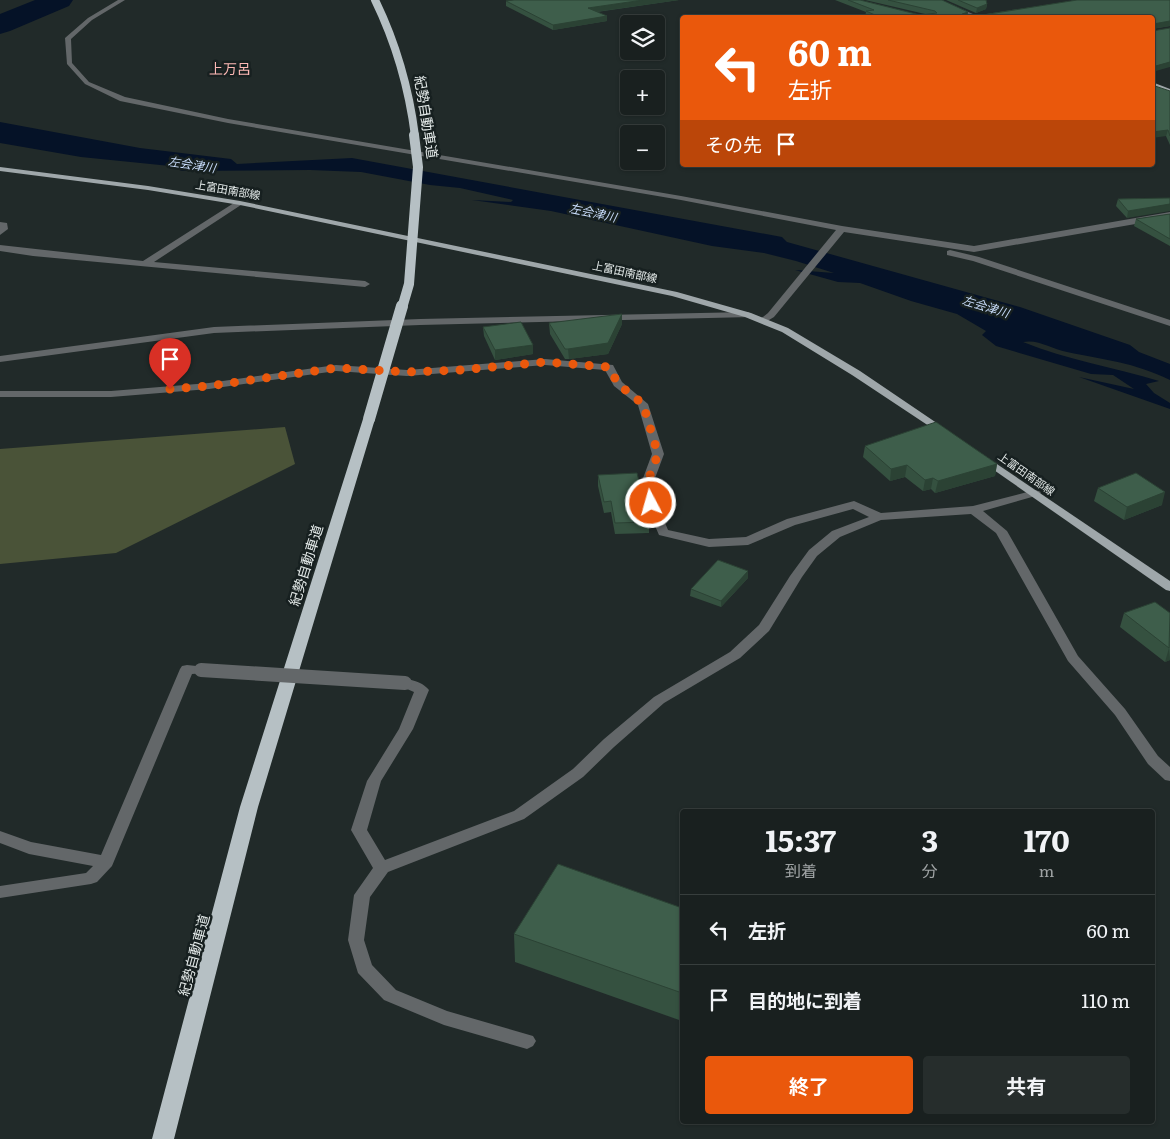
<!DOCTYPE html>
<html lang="ja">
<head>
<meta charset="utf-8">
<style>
  body { margin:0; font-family:Literata,"Noto Sans JP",serif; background:#262d2c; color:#f1f3f6; height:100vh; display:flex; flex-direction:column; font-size:19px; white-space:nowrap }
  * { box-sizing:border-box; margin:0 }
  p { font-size:16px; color:#9fa3a4 }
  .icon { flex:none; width:28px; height:28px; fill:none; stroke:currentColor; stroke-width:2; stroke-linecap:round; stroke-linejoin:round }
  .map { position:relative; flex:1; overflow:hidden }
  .details { position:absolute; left:680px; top:809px; width:475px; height:315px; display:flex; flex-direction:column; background:#19201f; border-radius:5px; box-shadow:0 1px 4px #0004,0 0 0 1px #373e3d }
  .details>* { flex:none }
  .guide { position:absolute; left:680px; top:15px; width:475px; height:152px; border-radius:5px; box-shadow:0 1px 4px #0004,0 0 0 1px #373e3d; background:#ea580c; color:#fff; overflow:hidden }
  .tools { position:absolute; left:620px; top:15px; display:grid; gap:10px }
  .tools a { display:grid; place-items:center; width:45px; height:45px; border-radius:5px; background:#19201f; box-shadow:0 1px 4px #0004,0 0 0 1px #373e3d; font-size:25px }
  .pin { position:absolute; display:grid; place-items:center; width:42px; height:42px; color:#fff; margin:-51px -21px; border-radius:50% 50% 50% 0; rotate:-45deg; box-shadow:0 0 5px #0007 }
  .pin .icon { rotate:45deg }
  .me { position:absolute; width:55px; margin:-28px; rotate:354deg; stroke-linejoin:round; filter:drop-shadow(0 0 4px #0008) }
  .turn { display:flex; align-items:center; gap:18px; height:105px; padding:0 25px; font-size:22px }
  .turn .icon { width:65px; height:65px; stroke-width:2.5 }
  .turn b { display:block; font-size:35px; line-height:42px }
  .then { display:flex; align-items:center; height:48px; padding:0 25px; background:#0003; gap:10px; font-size:19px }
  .eta { display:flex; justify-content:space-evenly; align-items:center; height:85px; text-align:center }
  .eta b { font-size:30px; font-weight:700; line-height:35px }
  .button { display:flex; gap:10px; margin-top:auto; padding:10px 25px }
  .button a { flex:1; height:58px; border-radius:5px; background:#ea580c; color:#fff; font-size:20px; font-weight:700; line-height:58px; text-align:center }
  .button a+a { background:#262d2c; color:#f1f3f6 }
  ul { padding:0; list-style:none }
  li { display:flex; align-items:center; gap:15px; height:70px; padding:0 25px; border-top:1px solid #373e3d }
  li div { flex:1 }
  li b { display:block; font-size:19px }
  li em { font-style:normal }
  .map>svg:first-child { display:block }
  .green { fill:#4a5338 }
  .water { fill:#051227 }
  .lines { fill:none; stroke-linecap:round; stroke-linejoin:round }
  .river { fill:#051227; fill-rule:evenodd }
  .minor { fill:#636769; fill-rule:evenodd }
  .major { fill:#9fa7aa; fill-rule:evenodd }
  .highway { fill:#b6c0c4; fill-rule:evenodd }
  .minor-bridge { stroke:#636769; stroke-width:14 }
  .highway-bridge-far2 { stroke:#b6c0c4; stroke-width:8 }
  .highway-bridge-far1 { stroke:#b6c0c4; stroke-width:10 }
  .highway-bridge { stroke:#b6c0c4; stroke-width:12 }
  .wall { fill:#355140 }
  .shaded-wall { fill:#2b4234 }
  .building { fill:#3e5e4b; stroke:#2b4234 }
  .route { stroke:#ea580c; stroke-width:9; stroke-dasharray:0 16.2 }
  .labels { text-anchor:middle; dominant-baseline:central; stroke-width:5; stroke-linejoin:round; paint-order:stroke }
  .far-street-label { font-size:11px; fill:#e4eae9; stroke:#172020 }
  .far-water-label { font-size:12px; font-style:italic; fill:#c9ddfb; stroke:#172020 }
  .far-quarter-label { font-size:14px; fill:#fcb8b4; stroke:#172020 }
  .street-label { font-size:14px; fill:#e4eae9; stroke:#172020 }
</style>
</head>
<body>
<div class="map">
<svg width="1170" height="1139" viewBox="0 0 1170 1139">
  <rect width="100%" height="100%" fill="#212a29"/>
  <!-- green -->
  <path class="green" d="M285,427L295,464L116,553L0,564V449Z"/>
  <!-- water -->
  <path class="water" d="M0,122L140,148L231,159L237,164L352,158L782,237L787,242L1020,307L1130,345L1139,352L1170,364V380C1133,362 1105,360 1067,352C1051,349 1039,339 1023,342C1067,360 1113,367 1159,381L1146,384L1154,393L1170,403V409L1079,377L1134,389L1113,375L1091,374L996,346L982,335L986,331L957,314L911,301L860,283L838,282L795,270L834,273L796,261L764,253L712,246L551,211L472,200L511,202L513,200L460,188L430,185L361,172L310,170L182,171L170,166L81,157L0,143Z"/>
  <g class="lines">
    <!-- river -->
    <path class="river" d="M35,0H73L69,6L10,31L0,34V14Z"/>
    <!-- minor -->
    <g class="minor">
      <path d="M118,0H125L92,20L71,39L72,63L89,82L125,97L228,119L681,196L842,226L974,246L1170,212V218L974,252L844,232L774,317L764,323L759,320L768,313L836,230L681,200L228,123L120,101L85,84L67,64L65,38L88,18Z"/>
      <path d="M933,0H941L982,18H973Z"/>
      <path d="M237,201L244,203L154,262L365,281L370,284L365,287L33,256L0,251V245L143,261Z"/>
      <path d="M0,222L7,223L8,229L0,235Z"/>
      <path d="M950,250L979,257L1170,320V326L973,261L947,255V251Z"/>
      <path d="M748,312L753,315L751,317L420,325L214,333L0,362V356L214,327L420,319Z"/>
      <path d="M545,359L613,365L622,382L648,404L664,454L651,489L668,530L709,539L746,537L787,519L854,501L881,513L973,506L1035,490L1039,491L1041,493L1039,495L983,511L1007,531L1078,656L1125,709L1158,756L1170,767V781L1165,780L1148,764L1115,715L1068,661L996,533L971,514L881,520L840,537L817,556L802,577L769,631L740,658L664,703L614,747L583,777L524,819L388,872L370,897L364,940L372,965L396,990L447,1011L533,1036L536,1041L533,1046L527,1049L444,1025L384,1000L358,973L348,940L354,895L373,868L351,830L367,781L399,729L414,692L400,686L398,683L400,680C409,677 424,683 429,690L413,729L381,781L367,830L385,860L514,811L573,769L604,739L654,697L730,652L759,625L790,576L809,550L832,531L869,517L853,509L795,525L748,545L709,547L659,535L639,489L652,454L638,405L614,386L605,370L545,365L407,376L336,371L209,389L111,397H0V391H111L209,383L336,365L407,370Z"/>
      <path d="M187,665L206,667L208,670L206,673L192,674L112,866L97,882L91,884L0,898V886L86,873L93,866L29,854L0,843V831L31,842L101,855L180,669L182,666Z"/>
    </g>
    <!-- major -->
    <g class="major">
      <path d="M1152,82L1170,89V93L1152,87Z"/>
      <path d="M0,167L148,186L240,201L677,292L751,313L788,328L860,371L950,432L949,434H941L852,375L782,332L745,317L672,296L240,205L148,190L0,171Z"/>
      <path d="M982,454L1170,581V591L1166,590L978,459L976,457L978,455Z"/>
    </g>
    <!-- highway -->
    <path class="highway" d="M369,415L375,419L258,807L174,1139H152L240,807L363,419Z"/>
    <!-- minor-bridge -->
    <path class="minor-bridge" d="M201,670L405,683"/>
    <!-- highway-bridge-far2 -->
    <path class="highway-bridge-far2" d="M375,0C396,43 409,89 415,136"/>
    <!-- highway-bridge-far1 -->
    <path class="highway-bridge-far1" d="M402,308L409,284L418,167L414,135"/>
    <!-- highway-bridge -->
    <path class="highway-bridge" d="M369,419L402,306"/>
  </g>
  <!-- wall -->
  <g class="wall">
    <path d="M679,0L597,12L607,21L553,30L506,6V1Z"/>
    <path d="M835,0H860L920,15L925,14L865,0H942L968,12L967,17L1077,0H1170V26L1152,29V18H867L865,17L866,12Z"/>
    <path d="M946,0H986L987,4L986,9L976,13Z"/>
    <path d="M1170,91V145L1166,136Z"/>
    <path d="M1170,198L1127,218L1116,206L1118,199Z"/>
    <path d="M1170,214V246L1134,226L1136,219Z"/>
    <path d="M549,323L622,324L608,354L569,359H565L550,334Z"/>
    <path d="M483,327L533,345V354L495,360L484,336Z"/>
    <path d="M865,446L997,464L995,476L935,493L931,489L923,491L905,477L890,481L863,457Z"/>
    <path d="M598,475L649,522V533L615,534L611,512L604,513L598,486Z"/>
    <path d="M1098,488L1162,505L1124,520L1094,501Z"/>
    <path d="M748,578L721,607L690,596L691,589Z"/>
    <path d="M1124,613H1170V660L1165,662L1120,627Z"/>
    <path d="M682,908V1021L515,962L514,934Z"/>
  </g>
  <!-- shaded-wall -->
  <g class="shaded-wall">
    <path d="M643,0H679L588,13V8Z"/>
    <path d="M987,4L986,9L976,13L977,8Z"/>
    <path d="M968,12L967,17L962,18V14Z"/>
    <path d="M607,16V21L553,30V25Z"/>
    <path d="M1170,21V26L1152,29L1153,24Z"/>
    <path d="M1170,62V67L1152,72V67Z"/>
    <path d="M1168,130L1166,136L1152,138V132Z"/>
    <path d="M1170,204V211L1127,218L1128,211Z"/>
    <path d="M622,314V324L608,354L569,359L568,349Z"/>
    <path d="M533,345V354L495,360V350Z"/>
    <path d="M997,464L995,476L935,493L938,481Z"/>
    <path d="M907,465L905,477L890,481L891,469Z"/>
    <path d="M933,478L931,489L923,491L925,480Z"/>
    <path d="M1165,492L1162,505L1124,520L1127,507Z"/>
    <path d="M748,571V578L721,607V601Z"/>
    <path d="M1169,648L1170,660L1165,662Z"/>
  </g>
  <!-- building -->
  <g class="building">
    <path d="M514,0H643L588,8L607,16L553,25L506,1Z"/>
    <path d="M848,0H860L920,15L937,13L935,11L888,0H942L968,12L962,14L963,18H874L871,16L875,15L866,11L874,10Z"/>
    <path d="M958,0H986L987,4L977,8Z"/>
    <path d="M1077,0H1170V21L1153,24L1152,27V18H964Z"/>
    <path d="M1170,28V62L1152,67V31Z"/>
    <path d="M1152,85L1170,91V136L1168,130L1152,132Z"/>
    <path d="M1170,198V204L1128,211L1118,199Z"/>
    <path d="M1170,214V239L1136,219Z"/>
    <path d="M622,314L608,343L568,349H565L549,323Z"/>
    <path d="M521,322L533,345L495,350L483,327Z"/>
    <path d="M936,422L997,464L938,481L933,478L925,480L907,465L891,469L865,446Z"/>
    <path d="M637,473L649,522L615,523L611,501L604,502L598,475Z"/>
    <path d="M1136,473L1165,492L1127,507L1098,488Z"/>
    <path d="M718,560L748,571L721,601L691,589Z"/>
    <path d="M1155,602L1170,613L1169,648L1124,613Z"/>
    <path d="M558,864L682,908V993L514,934Z"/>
  </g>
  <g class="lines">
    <!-- route -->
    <path class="route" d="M170,389L209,386L336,368L407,372L461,370L545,362L609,367L618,384L643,404L658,454L645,489L651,503"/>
  </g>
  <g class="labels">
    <!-- far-street labels -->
    <g class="far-street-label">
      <text transform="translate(228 189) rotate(10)">上富田南部線</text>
      <text transform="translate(625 271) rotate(12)">上富田南部線</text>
      <text transform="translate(1027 473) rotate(35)">上富田南部線</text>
    </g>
    <!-- far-water labels -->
    <g class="far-water-label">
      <text transform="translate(192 164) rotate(9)">左会津川</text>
      <text transform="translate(593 212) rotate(12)">左会津川</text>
      <text transform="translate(986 306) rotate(17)">左会津川</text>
    </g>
    <!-- far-quarter labels -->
    <g class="far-quarter-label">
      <text x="230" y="68">上万呂</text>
    </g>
    <!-- street labels -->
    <g class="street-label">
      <text transform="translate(427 117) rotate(81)">紀勢自動車道</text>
      <text transform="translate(305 565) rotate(-73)">紀勢自動車道</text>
      <text transform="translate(193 955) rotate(-75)">紀勢自動車道</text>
    </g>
  </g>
</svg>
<div class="tools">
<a><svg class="icon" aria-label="layers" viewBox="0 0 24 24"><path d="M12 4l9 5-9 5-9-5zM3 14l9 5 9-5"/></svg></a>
<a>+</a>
<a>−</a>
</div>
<div class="pin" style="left:170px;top:389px;background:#d93025"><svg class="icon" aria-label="arrive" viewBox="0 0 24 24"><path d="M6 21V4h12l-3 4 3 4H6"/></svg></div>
<svg class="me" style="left:651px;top:503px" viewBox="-20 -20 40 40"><circle r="17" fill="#ea580c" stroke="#fff" stroke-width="3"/><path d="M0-11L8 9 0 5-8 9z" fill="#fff"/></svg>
<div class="guide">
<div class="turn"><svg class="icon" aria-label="left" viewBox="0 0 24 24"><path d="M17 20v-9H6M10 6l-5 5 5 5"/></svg><div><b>60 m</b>左折</div></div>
<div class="then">その先<svg class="icon" aria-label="arrive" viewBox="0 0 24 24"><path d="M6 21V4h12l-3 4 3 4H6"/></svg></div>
</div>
<section class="details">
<div class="eta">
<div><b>15:37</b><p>到着</p></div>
<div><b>3</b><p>分</p></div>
<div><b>170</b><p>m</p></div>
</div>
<ul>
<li><svg class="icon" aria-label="left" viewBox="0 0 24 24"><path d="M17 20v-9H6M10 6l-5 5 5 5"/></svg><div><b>左折</b></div><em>60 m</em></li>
<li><svg class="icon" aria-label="arrive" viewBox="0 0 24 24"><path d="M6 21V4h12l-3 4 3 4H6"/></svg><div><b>目的地に到着</b></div><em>110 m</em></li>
</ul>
<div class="button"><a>終了</a><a>共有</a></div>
</section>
</div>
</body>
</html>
